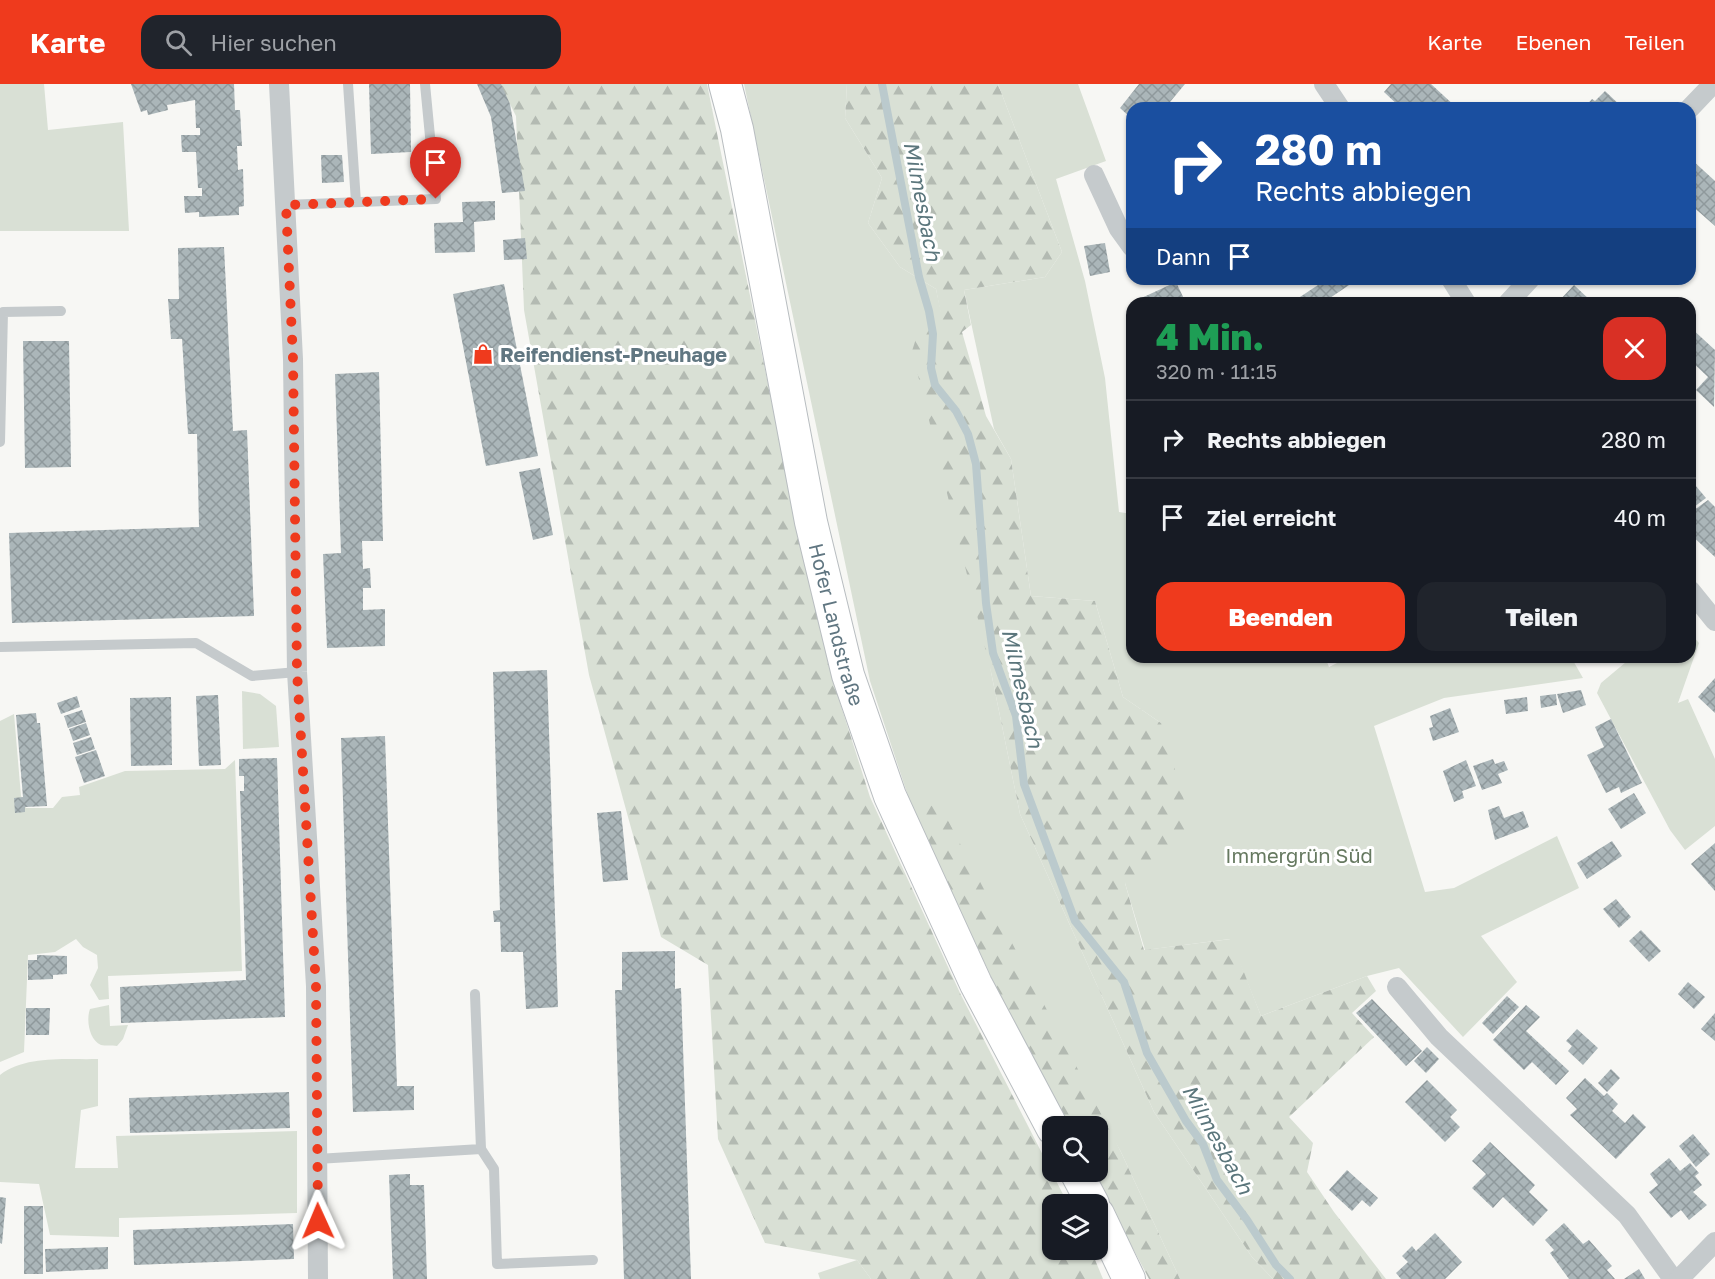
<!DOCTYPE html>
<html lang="de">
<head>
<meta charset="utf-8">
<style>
  body { margin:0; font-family:"Golos Text",sans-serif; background:#20242c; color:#f1f3f6; height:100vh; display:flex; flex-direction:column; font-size:22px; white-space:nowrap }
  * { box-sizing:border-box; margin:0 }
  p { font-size:20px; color:#9ea1a6 }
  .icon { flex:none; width:33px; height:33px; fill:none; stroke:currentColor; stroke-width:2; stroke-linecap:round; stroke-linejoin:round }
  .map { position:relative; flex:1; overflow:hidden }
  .sheet { position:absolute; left:1126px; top:213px; width:570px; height:366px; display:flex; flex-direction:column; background:#171b24; border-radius:18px; box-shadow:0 2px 4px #0004 }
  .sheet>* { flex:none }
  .hud { position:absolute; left:1126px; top:18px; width:570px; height:183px; border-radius:18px; box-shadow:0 2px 4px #0004; background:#1a4fa0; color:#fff; overflow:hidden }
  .tools { position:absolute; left:1042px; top:1032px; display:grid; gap:12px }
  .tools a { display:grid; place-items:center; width:66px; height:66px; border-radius:12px; background:#171b24; box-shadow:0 2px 4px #0004; font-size:30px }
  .pin { position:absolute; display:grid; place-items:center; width:51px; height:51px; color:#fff; margin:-62px -26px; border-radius:50% 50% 50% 0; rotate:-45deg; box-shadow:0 0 6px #0007 }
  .pin .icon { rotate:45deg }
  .me { position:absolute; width:66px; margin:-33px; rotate:359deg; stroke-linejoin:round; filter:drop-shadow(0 0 4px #0008) }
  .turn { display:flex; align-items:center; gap:21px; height:126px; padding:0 30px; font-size:27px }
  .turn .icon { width:78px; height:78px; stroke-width:2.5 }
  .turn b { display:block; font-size:42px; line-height:51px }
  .then { display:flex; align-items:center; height:57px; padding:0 30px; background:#0003; gap:12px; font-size:22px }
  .round { display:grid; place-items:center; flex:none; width:63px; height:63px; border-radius:18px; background:#20242c }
  .summary { display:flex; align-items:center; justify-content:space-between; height:102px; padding:0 30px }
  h1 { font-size:36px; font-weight:800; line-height:45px; color:#1e9e55 }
  .primary-button { display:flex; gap:12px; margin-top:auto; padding:12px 30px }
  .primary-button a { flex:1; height:69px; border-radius:18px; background:#ef3a1d; color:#fff; font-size:24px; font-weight:800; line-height:69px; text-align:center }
  .primary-button a+a { background:#20242c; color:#f1f3f6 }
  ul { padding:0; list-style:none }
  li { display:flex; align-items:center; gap:18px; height:78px; padding:0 30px; border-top:2px solid #363941 }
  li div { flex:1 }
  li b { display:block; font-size:22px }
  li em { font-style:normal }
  header { display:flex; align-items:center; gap:36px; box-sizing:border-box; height:84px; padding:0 30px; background:#ef3a1d; color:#fff }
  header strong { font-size:28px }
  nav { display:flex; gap:33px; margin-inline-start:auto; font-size:21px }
  .search { width:420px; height:54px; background:#20242c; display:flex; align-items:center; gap:15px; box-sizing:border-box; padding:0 21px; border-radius:18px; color:#9ea1a6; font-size:22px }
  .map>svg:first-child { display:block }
  .green { fill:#d9e0d5 }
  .forest { fill:url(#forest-firs) }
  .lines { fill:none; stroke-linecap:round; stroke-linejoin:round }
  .stream { stroke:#bbcacd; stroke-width:8 }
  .building { fill:url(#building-cross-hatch) }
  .primary-casing { stroke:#b8bdc0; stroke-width:34 }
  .lane { stroke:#c5cacc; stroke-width:10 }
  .street { stroke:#c5cacc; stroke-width:20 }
  .primary { stroke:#fff; stroke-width:32 }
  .route { stroke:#ef3a1d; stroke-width:10; stroke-dasharray:0 18 }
  .labels { text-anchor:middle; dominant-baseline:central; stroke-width:6; stroke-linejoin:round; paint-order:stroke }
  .poi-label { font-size:20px; font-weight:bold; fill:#607681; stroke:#fff; text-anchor:start }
  .street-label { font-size:20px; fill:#607681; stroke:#fff }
  .park-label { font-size:20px; fill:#667960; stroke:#fff }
  .water-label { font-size:21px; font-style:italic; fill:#5b767c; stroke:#fff }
</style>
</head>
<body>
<header>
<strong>Karte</strong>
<div class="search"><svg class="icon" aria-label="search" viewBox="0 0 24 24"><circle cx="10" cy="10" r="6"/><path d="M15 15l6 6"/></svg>Hier suchen</div>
<nav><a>Karte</a><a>Ebenen</a><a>Teilen</a></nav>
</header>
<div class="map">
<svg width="1715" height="1195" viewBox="0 0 1715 1195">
  <defs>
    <pattern id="forest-firs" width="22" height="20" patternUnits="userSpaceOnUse" patternTransform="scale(1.5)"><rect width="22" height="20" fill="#d9e0d5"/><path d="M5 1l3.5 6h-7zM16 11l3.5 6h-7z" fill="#b3bab2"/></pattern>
    <pattern id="building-cross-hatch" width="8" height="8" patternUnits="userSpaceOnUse" patternTransform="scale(1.5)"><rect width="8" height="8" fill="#abb6b9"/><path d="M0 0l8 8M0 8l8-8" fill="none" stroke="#8f999c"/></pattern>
  </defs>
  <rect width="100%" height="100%" fill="#f7f7f4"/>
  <!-- green -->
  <g class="green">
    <path d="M0,0H44L48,46L123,38L129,147H0Z"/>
    <path d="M744,0H847L845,34L882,94L868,139L900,183L936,205L944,242L991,588L1020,730L1154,1028L1252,1173L1273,1195H1180L1120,1066L910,718L870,597Z"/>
    <path d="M998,0H1078L1106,77L1056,95L1085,197L1105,294L1119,428L1132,430V573H1325L1329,583L1349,573H1571L1583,594L1444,614L1374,642L1425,808L1454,804L1557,752L1579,804L1481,852L1517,898L1463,953L1399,884L1367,892L1261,932L1230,855L1145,866L1125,799L1161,639L1123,613L1095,517L1031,512L1011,375L994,345L964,206L1045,193L1062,168Z"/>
    <path d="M1691,550L1699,559L1678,619L1688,615L1715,675V742L1685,766L1670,746L1597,609L1601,599L1632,573H1690Z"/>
    <path d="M242,607L260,610L276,622L279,663L243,665Z"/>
    <path d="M14,630L21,712L26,724H53L62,713L80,711L79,703L125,687L225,685L235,676L242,887L108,892L109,915L99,916L90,901L98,884L97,871L83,863L76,855L55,868L28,871L24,968L0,978V637Z"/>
    <path d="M109,921L110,942L128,941L123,955L117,962C112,961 105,962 101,961C89,956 86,936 90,925Z"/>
    <path d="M98,975V1022L81,1026L75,1084H118L116,1052L297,1047V1129L119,1134V1153L50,1151L39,1100L0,1098V991C26,971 67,976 98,975Z"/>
    <path d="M857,1176L871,1195H820L818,1189Z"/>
  </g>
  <!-- forest -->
  <g class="forest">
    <path d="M500,0H707L782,369L835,603L870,713L960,909L1068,1120H1053V1166H1091L1103,1195H871L857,1176L765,1159L718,1055L708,881L661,853L589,591L524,226L516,32Z"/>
    <path d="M847,0H998L1062,168L1045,193L964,206L971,241L962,248L986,332L1011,375L1031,512L1095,517L1123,613L1161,639L1193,746L1125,799L1144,866L1231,855L1261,932L1367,892L1376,907L1352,929L1374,953L1289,1033L1313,1059L1307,1088L1334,1128L1386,1195H1273L1252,1173L1154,1028L1020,730L991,588L912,267L922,236L943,242L936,205L900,183L868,139L882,94L845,34Z"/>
    <path d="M910,718L941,723L1120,1066L1180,1195H1149L1093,1088H1098V1042H1069L992,895Z"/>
  </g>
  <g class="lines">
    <!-- stream -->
    <path class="stream" d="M882,0L919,193L929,227L933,250L931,284L935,301L956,327L968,350L976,380L986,519L993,569L1016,632L1024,700L1075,837L1124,898L1147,969L1186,1037L1203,1060L1217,1096L1247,1136L1276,1181L1290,1195"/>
  </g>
  <!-- building -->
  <g class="building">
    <path d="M131,0H234L235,26H240L242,62H237L238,86L243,85L244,122L239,123V131L199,133V128L185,129L184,112H202V104H198L196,68H182L181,51H200V44H196L195,16L167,21L168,26L148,31L147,26L141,28Z"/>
    <path d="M369,0H410L411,68L371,70Z"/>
    <path d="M477,0H501L510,20L525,107L502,109L491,33Z"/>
    <path d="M1139,0H1185L1165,24H1132V35L1120,24Z"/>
    <path d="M1391,0H1431L1457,24H1401L1384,8Z"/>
    <path d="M1605,7L1623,24H1584L1592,15L1595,17Z"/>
    <path d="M321,71H342L344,98L322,99Z"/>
    <path d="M1691,75L1715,97V142L1690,120Z"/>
    <path d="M495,117V136L474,138L475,168L435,169L434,139L463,138L462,118Z"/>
    <path d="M525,154L527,175L504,176L503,156Z"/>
    <path d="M1105,159L1110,188L1090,192L1084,162Z"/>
    <path d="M224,163L233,347L247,346L254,532L12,539L9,449L199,443L197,350H188L182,255H171L168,215H179L178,164Z"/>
    <path d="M1327,195H1358L1327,216L1330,219H1291Z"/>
    <path d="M1176,198L1186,219H1136L1135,217Z"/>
    <path d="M504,200L538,372L486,382L453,210Z"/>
    <path d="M1574,201L1593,219H1557Z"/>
    <path d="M1690,243L1715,266L1714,323L1696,306L1708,293L1690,276Z"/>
    <path d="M23,257H69L71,383L25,384Z"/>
    <path d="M379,288L383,457H362L363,485L370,484L371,504H363V526L385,525V562L327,564L323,470L341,469L335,290Z"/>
    <path d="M540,384L553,451L533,456L519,388Z"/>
    <path d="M1690,395L1706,414L1690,426Z"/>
    <path d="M1708,416L1715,423V473L1690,450V429Z"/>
    <path d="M547,586L558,923L526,925L523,868H501L500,838H494L493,827L500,826L493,588Z"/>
    <path d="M1715,594V629L1698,613Z"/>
    <path d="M1581,606L1586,621L1563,629L1557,610Z"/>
    <path d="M1556,610L1557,621L1541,624L1540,612Z"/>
    <path d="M218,611L221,681L199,682L196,612Z"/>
    <path d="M77,612L80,623L61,630L57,619Z"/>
    <path d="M171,613L172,681L131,682L130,614Z"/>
    <path d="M1527,613L1528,627L1506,630L1504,616Z"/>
    <path d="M1450,624L1459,648L1433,657L1429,644L1433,643L1430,632Z"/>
    <path d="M82,626L86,638L68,644L64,632Z"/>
    <path d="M36,629L37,639H40L47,722L25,723V728L15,729L14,714L23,713L16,631Z"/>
    <path d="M1611,635L1642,699L1621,709L1619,703L1606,709L1587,671L1604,663L1595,643Z"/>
    <path d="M86,639L90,651L73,657L69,645Z"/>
    <path d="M385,652L397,1002H414V1026L353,1028L341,654Z"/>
    <path d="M91,653L95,665L77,671L73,659Z"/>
    <path d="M96,666L105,692L84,699L75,673Z"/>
    <path d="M277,674L285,933L121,939L120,903L246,896L240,707H244V692H239V675Z"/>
    <path d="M1493,675L1495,680L1504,677L1508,686L1498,690L1502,699L1482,706L1473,682Z"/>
    <path d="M1466,676L1476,702L1462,707L1464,714L1454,718L1443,687Z"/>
    <path d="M1634,709L1646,729L1621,745L1608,725Z"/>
    <path d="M1499,722L1504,734L1523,727L1529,743L1495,756L1488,726Z"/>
    <path d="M621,727L628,796L603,798L597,729Z"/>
    <path d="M1612,757L1622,772L1587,795L1577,779Z"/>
    <path d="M1715,759V807L1691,780Z"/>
    <path d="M1616,815L1631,833L1619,844L1603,825Z"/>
    <path d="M1641,846L1661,867L1649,878L1629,857Z"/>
    <path d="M675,867V905L681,904L691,1195H624L615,906H622V868Z"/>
    <path d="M37,871L67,872V890L53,891V895L28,896V876H37Z"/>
    <path d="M1688,898L1705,913L1694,925L1678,910Z"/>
    <path d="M1507,912L1519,923L1493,950L1482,939Z"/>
    <path d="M1372,915L1422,967L1406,982L1356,929Z"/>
    <path d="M1526,921L1540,933L1526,947L1569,987L1556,1001L1532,978L1524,986L1493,956Z"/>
    <path d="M26,924H50L49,951H26Z"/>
    <path d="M1715,929V957L1701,945Z"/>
    <path d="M1577,945L1598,964L1583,981L1568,967L1572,962L1566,957Z"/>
    <path d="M1427,963L1439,975L1426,989L1414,977Z"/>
    <path d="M1611,985L1620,994L1607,1008L1598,999Z"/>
    <path d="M1585,994L1604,1012L1607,1009L1618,1020L1612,1027L1625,1039L1633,1030L1646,1043L1616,1075L1570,1031L1577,1025L1566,1014Z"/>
    <path d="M1427,996L1457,1026L1450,1033L1460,1043L1445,1058L1405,1018Z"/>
    <path d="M289,1008L290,1044L130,1049L129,1014Z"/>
    <path d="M1693,1050L1710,1070L1696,1083L1679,1062Z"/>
    <path d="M1490,1058L1535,1101L1529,1108L1548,1126L1533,1142L1503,1113L1493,1124L1472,1104L1486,1090L1472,1077Z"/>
    <path d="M1669,1074L1680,1087L1690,1079L1699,1089L1695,1092L1702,1101L1693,1108L1707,1121L1689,1136L1681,1126L1671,1134L1649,1108L1658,1101L1650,1090Z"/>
    <path d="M1347,1086L1378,1114L1370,1123L1362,1116L1352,1127L1329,1106Z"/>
    <path d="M410,1090V1101H424L427,1195H393L389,1091Z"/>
    <path d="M0,1113L6,1114L2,1160L0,1159Z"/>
    <rect x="24" y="1122" width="19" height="68"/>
    <path d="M1564,1139L1583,1160L1589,1156L1612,1182L1607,1186L1615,1195H1569L1550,1169L1554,1166L1545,1156Z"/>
    <path d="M293,1140L294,1175L134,1181L133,1146Z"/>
    <path d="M1435,1149L1462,1178L1445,1195H1401L1396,1189L1408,1178L1402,1172L1412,1162L1416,1167Z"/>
    <path d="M108,1163V1185L46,1188L45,1165Z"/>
    <path d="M1639,1185L1645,1195H1624Z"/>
  </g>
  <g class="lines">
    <!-- primary casing -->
    <g class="primary-casing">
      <g id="primary">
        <path id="s1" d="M725,0L737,45L811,438L848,591L890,712L976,900L1053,1045"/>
        <path d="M1076,1088L1093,1120"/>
        <path d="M1098,1130L1129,1195"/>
      </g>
    </g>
    <!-- lane -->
    <g class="lane">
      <path d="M348,0L356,118"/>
      <path d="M286,121L436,115L425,0"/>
      <path d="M0,358L3,228L61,227"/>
      <path d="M0,563L196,559L252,592L297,588"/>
      <path d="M481,1065L494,1085L497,1180L593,1176"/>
      <path d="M317,1075L481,1065L475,910"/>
    </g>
    <!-- street -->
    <g class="street">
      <path d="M279,0L293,275L297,588L316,902L318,1195"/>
      <path d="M1324,0L1340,24"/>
      <path d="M1690,24L1713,0"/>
      <path d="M1094,91L1119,145L1132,163"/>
      <path d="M1451,195L1466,219"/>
      <path d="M1508,219L1530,195"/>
      <path d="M1690,506L1715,537"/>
      <path d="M1397,903L1439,953L1627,1131L1673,1195"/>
      <path d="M1679,1195L1715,1158"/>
    </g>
    <!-- primary -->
    <use href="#primary" class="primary"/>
  </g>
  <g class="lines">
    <!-- route -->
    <path class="route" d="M318,1137L316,902L297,588L293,275L286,121L436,115"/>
  </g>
  <!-- icons -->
  <defs>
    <g id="shop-bare" transform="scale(1.62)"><path d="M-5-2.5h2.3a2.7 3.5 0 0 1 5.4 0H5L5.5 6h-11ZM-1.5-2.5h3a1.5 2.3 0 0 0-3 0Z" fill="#ef3a1d" stroke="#fff" stroke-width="2.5" paint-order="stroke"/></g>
  </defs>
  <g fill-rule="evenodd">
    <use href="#shop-bare" x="483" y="270"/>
  </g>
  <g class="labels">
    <!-- poi labels -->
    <g class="poi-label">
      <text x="500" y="270">Reifendienst-Pneuhage</text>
    </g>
    <!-- street labels -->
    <g class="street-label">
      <text stroke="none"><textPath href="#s1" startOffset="552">Hofer Landstraße</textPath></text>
    </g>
    <!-- park labels -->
    <g class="park-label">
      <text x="1299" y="771">Immergrün Süd</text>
    </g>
    <!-- water labels -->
    <g class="water-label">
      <text transform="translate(923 117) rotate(79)">Milmesbach</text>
      <text transform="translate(1023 604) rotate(77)">Milmesbach</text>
      <text transform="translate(1218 1055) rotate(61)">Milmesbach</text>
    </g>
  </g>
</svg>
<div class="tools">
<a><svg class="icon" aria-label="search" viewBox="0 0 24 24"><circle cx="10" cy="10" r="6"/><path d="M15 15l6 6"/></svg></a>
<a><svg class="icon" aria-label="layers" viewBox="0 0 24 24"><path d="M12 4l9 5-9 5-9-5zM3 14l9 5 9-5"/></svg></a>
</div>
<div class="pin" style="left:436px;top:115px;background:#d93025"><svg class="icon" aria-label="arrive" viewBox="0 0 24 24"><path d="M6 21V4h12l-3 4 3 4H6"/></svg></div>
<svg class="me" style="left:318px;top:1137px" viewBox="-20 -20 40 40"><path d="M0-17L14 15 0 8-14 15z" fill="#ef3a1d" stroke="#fff" stroke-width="4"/></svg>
<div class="hud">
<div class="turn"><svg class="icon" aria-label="right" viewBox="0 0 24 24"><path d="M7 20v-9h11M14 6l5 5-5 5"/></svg><div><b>280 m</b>Rechts abbiegen</div></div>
<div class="then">Dann<svg class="icon" aria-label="arrive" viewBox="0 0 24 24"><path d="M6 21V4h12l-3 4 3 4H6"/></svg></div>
</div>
<section class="sheet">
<div class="summary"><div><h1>4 Min.</h1><p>320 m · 11:15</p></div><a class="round" style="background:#d93025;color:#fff"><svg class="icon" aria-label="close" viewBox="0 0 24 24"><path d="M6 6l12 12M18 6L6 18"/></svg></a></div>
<ul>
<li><svg class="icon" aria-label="right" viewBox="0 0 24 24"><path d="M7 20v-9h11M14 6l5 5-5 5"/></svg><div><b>Rechts abbiegen</b></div><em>280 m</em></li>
<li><svg class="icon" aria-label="arrive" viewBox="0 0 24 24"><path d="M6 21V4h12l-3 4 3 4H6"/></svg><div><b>Ziel erreicht</b></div><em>40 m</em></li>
</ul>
<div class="primary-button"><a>Beenden</a><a>Teilen</a></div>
</section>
</div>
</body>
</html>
